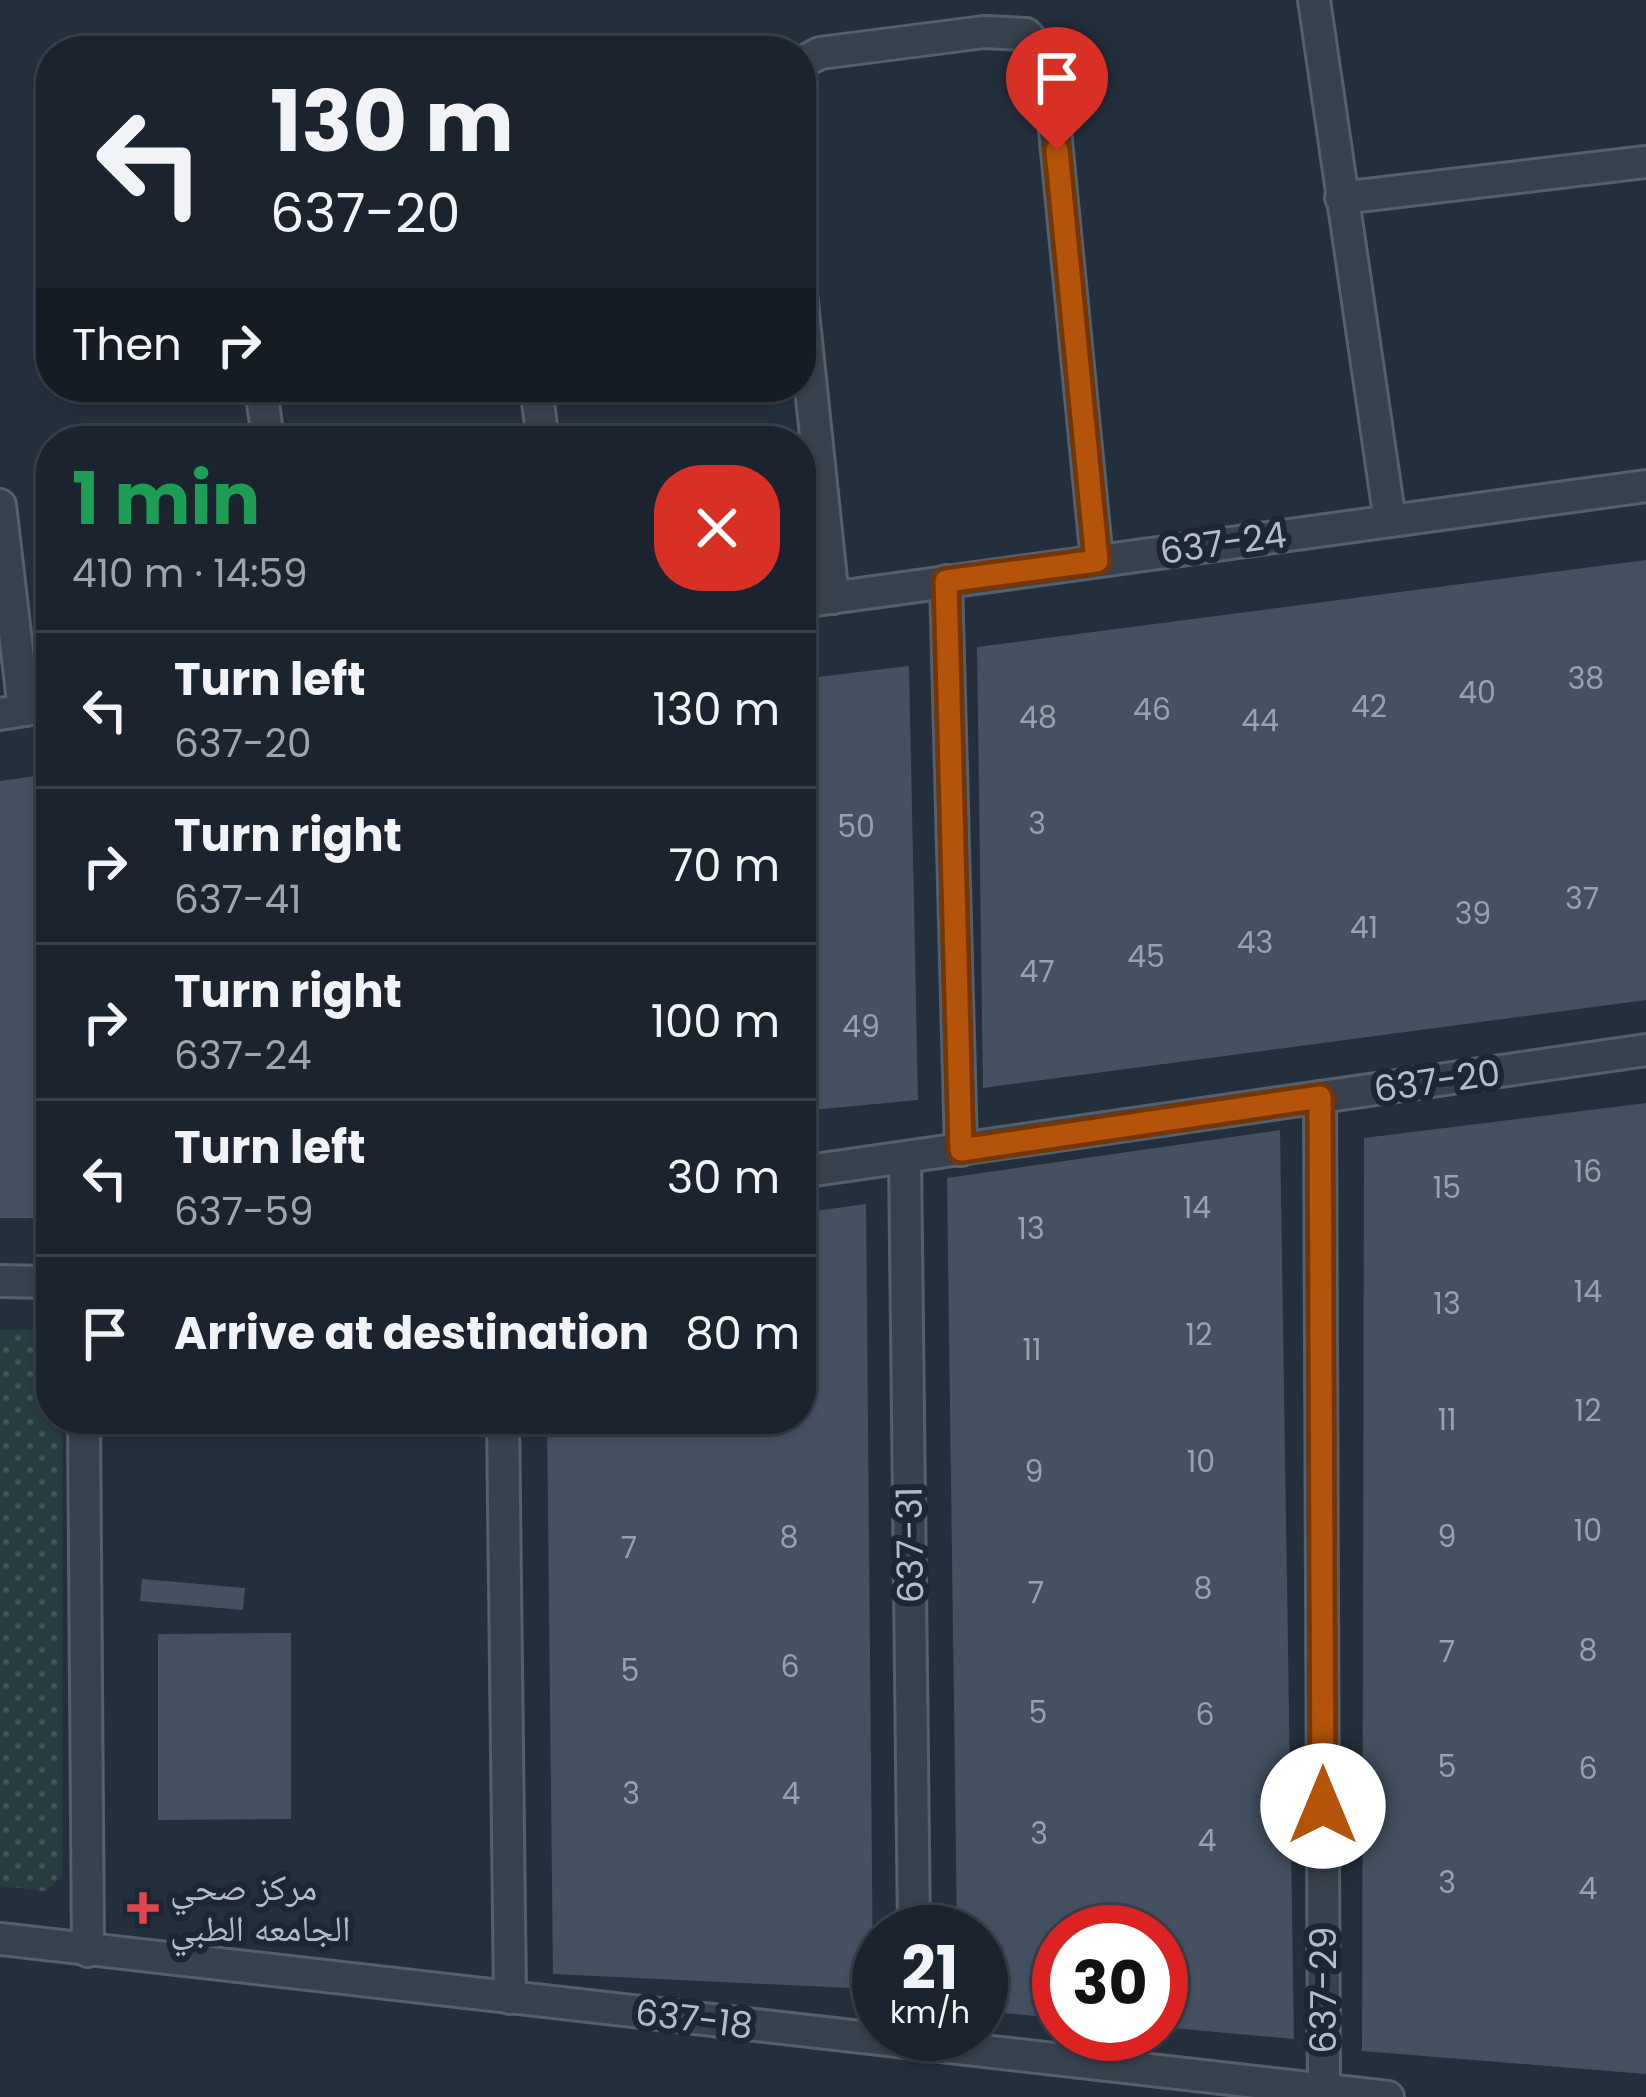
<!DOCTYPE html>
<html lang="en">
<head>
<meta charset="utf-8">
<style>
  body { margin:0; font-family:Poppins,"Noto Naskh Arabic",sans-serif; background:#242b36; color:#f1f3f6; height:100vh; display:flex; flex-direction:column; font-size:45px; white-space:nowrap }
  * { box-sizing:border-box; margin:0 }
  p { font-size:39px; color:#a0a4aa }
  .icon { flex:none; width:66px; height:66px; fill:none; stroke:currentColor; stroke-width:2; stroke-linecap:round; stroke-linejoin:round }
  .map { position:relative; flex:1; overflow:hidden }
  .details { position:absolute; left:36px; top:426px; width:780px; height:1008px; display:flex; flex-direction:column; background:#1b232e; border-radius:48px; box-shadow:0 3px 9px #0004,0 0 0 3px #39404a }
  .details>* { flex:none }
  .hud { position:absolute; left:36px; top:36px; width:780px; height:366px; border-radius:48px; box-shadow:0 3px 9px #0004,0 0 0 3px #39404a; background:#1b232e; color:#f1f3f6; overflow:hidden }
  .speed { position:absolute; left:852px; top:1905px; display:flex; gap:24px; font-size:60px; font-weight:700; text-align:center }
  .speed>* { display:grid; place-content:center; width:156px; height:156px; border-radius:50%; background:#1b232e; box-shadow:0 3px 9px #0004,0 0 0 3px #39404a; line-height:1 }
  .speed small { font-size:30px; font-weight:400 }
  .speed .limit { border:18px solid #d22; background:#fff; color:#111 }
  .pin { position:absolute; display:grid; place-items:center; width:102px; height:102px; color:#fff; margin:-123px -51px; border-radius:50% 50% 50% 0; rotate:-45deg; box-shadow:0 0 12px #0007 }
  .pin .icon { rotate:45deg }
  .me { position:absolute; width:132px; margin:-66px; rotate:0deg; stroke-linejoin:round; filter:drop-shadow(0 0 9px #0008) }
  .turn { display:flex; align-items:center; gap:42px; height:252px; padding:0 36px; font-size:54px }
  .turn .icon { width:156px; height:156px; stroke-width:2.5 }
  .turn b { display:block; font-size:84px; line-height:102px }
  .then { display:flex; align-items:center; height:114px; padding:0 36px; background:#0003; gap:24px; font-size:45px }
  .round { display:grid; place-items:center; flex:none; width:126px; height:126px; border-radius:48px; background:#242b36 }
  .overview { display:flex; align-items:center; justify-content:space-between; height:204px; padding:0 36px }
  h1 { font-size:72px; font-weight:700; line-height:90px; color:#1e9e55 }
  ul { padding:0; list-style:none }
  li { display:flex; align-items:center; gap:36px; height:156px; padding:0 36px; border-top:3px solid #39404a }
  li div { flex:1 }
  li b { display:block; font-size:45px }
  li em { font-style:normal }
  .map>svg:first-child { display:block }
  .grass { fill:url(#grass-dots) }
  .building { fill:#455162 }
  .lines { fill:none; stroke-linecap:round; stroke-linejoin:round }
  .minor-casing { stroke:#565f6c; stroke-width:36 }
  .minor { stroke:#38414e; stroke-width:30 }
  .route-casing { stroke:#753606; stroke-width:30 }
  .route { stroke:#b45309; stroke-width:21 }
  .health-dot { fill:#e0444e; stroke:#1d2633; stroke-width:4.5 }
  .labels { text-anchor:middle; dominant-baseline:central; stroke-width:12; stroke-linejoin:round; paint-order:stroke }
  .number-label { font-size:30px; fill:#98a1af }
  .street-label { font-size:36px; fill:#b4bcc9; stroke:#1d2633 }
  .poi-label { font-size:36px; fill:#b4bcc9; stroke:#1d2633; text-anchor:start }
</style>
</head>
<body>
<div class="map">
<svg width="1646" height="2097" viewBox="0 0 1646 2097">
  <defs>
    <pattern id="grass-dots" width="8" height="8" patternUnits="userSpaceOnUse" patternTransform="scale(3)"><rect width="8" height="8" fill="#263c3f"/><path d="M2 2h.1M6 6h.1" fill="none" stroke="#435659" stroke-width="1.8" stroke-linecap="round"/></pattern>
  </defs>
  <rect width="100%" height="100%" fill="#242f3e"/>
  <!-- grass -->
  <path class="grass" d="M0,1330H35L51,1340V1419H62V1877L45,1891L0,1886Z"/>
  <!-- building -->
  <g class="building">
    <path d="M1646,560V1000L983,1088L977,647Z"/>
    <path d="M909,666L918,1100L801,1111V679Z"/>
    <path d="M51,774V1218H0V781Z"/>
    <path d="M1646,1103V2074L1362,2051L1364,1138Z"/>
    <path d="M1280,1130L1294,2039L1161,2027V1932H1059V2018L981,2011V1932H957L947,1178Z"/>
    <path d="M866,1204L873,1989L553,1974L547,1419H801V1213Z"/>
    <path d="M142,1579L245,1588L243,1610L140,1601Z"/>
    <path d="M291,1633V1819L158,1820V1634Z"/>
  </g>
  <g class="lines">
    <!-- minor casing -->
    <g class="minor-casing">
      <g id="minor">
        <path d="M1314,0L1390,521"/>
        <path d="M801,63L820,53L984,32L1026,34L1048,59L1097,561"/>
        <path d="M1341,198L1646,162"/>
        <path d="M801,293L833,598"/>
        <path d="M261,387L268,441"/>
        <path d="M536,387L543,441"/>
        <path d="M0,505L24,710"/>
        <path d="M946,581L961,1150"/>
        <path d="M801,602L1646,486"/>
        <path d="M0,714L51,706"/>
        <path d="M1320,1097L1324,2090"/>
        <path d="M905,1157L914,1932"/>
        <path d="M801,1172L1646,1050"/>
        <path d="M0,1281L51,1282"/>
        <path d="M84,1419L88,1951"/>
        <path d="M503,1419L510,1998"/>
        <path d="M0,1939L1388,2097"/>
      </g>
    </g>
    <!-- minor -->
    <use href="#minor" class="minor"/>
  </g>
  <g class="lines">
    <!-- route casing -->
    <g class="route-casing">
      <path id="route" d="M1057,150L1097,561L946,581L961,1150L1320,1097L1323,1806"/>
    </g>
    <!-- route -->
    <use href="#route" class="route"/>
  </g>
  <!-- markers -->
  <path class="health-dot" d="M137 1890h12v12h12v12h-12v12h-12v-12h-12v-12h12z"/>
  <g class="labels">
    <!-- number labels -->
    <g class="number-label">
      <text x="1586" y="678">38</text>
      <text x="1477" y="692">40</text>
      <text x="1369" y="706">42</text>
      <text x="1152" y="709">46</text>
      <text x="1038" y="717">48</text>
      <text x="1260" y="720">44</text>
      <text x="1037" y="823">3</text>
      <text x="856" y="826">50</text>
      <text x="1582" y="898">37</text>
      <text x="1473" y="913">39</text>
      <text x="1364" y="927">41</text>
      <text x="1255" y="942">43</text>
      <text x="1146" y="956">45</text>
      <text x="1037" y="971">47</text>
      <text x="861" y="1026">49</text>
      <text x="1588" y="1171">16</text>
      <text x="1447" y="1187">15</text>
      <text x="1197" y="1207">14</text>
      <text x="1031" y="1228">13</text>
      <text x="1588" y="1291">14</text>
      <text x="1447" y="1303">13</text>
      <text x="1199" y="1334">12</text>
      <text x="1032" y="1349">11</text>
      <text x="1588" y="1410">12</text>
      <text x="1447" y="1419">11</text>
      <text x="1201" y="1461">10</text>
      <text x="1034" y="1471">9</text>
      <text x="1588" y="1530">10</text>
      <text x="1447" y="1536">9</text>
      <text x="789" y="1537">8</text>
      <text x="629" y="1547">7</text>
      <text x="1203" y="1588">8</text>
      <text x="1036" y="1592">7</text>
      <text x="1588" y="1650">8</text>
      <text x="1447" y="1651">7</text>
      <text x="790" y="1666">6</text>
      <text x="630" y="1670">5</text>
      <text x="1038" y="1712">5</text>
      <text x="1205" y="1714">6</text>
      <text x="1447" y="1766">5</text>
      <text x="1588" y="1768">6</text>
      <text x="631" y="1793">3</text>
      <text x="791" y="1793">4</text>
      <text x="1039" y="1833">3</text>
      <text x="1207" y="1840">4</text>
      <text x="1447" y="1882">3</text>
      <text x="1588" y="1888">4</text>
    </g>
    <!-- street labels -->
    <g class="street-label">
      <text transform="translate(1223 543) rotate(-8)">637-24</text>
      <text transform="translate(1437 1081) rotate(-8)">637-20</text>
      <text transform="translate(910 1545) rotate(-91)">637-31</text>
      <text transform="translate(1323 1990) rotate(-90)">637-29</text>
      <text transform="translate(694 2019) rotate(7)">637-18</text>
    </g>
    <!-- poi labels -->
    <g class="poi-label">
      <text x="170" y="1887">مركز صحي<tspan x="170" dy="41">الجامعه الطبي</tspan></text>
    </g>
  </g>
</svg>
<div class="speed"><div>21<small>km/h</small></div><div class="limit">30</div></div>
<div class="pin" style="left:1057px;top:150px;background:#d93025"><svg class="icon" aria-label="arrive" viewBox="0 0 24 24"><path d="M6 21V4h12l-3 4 3 4H6"/></svg></div>
<svg class="me" style="left:1323px;top:1806px" viewBox="-20 -20 40 40"><circle r="19" fill="#fff"/><path d="M0-13L10 11 0 6-10 11z" fill="#b45309"/></svg>
<div class="hud">
<div class="turn"><svg class="icon" aria-label="left" viewBox="0 0 24 24"><path d="M17 20v-9H6M10 6l-5 5 5 5"/></svg><div><b>130 m</b>637-20</div></div>
<div class="then">Then<svg class="icon" aria-label="right" viewBox="0 0 24 24"><path d="M7 20v-9h11M14 6l5 5-5 5"/></svg></div>
</div>
<section class="details">
<div class="overview"><div><h1>1 min</h1><p>410 m · 14:59</p></div><a class="round" style="background:#d93025;color:#fff"><svg class="icon" aria-label="close" viewBox="0 0 24 24"><path d="M6 6l12 12M18 6L6 18"/></svg></a></div>
<ul>
<li><svg class="icon" aria-label="left" viewBox="0 0 24 24"><path d="M17 20v-9H6M10 6l-5 5 5 5"/></svg><div><b>Turn left</b><p>637-20</p></div><em>130 m</em></li>
<li><svg class="icon" aria-label="right" viewBox="0 0 24 24"><path d="M7 20v-9h11M14 6l5 5-5 5"/></svg><div><b>Turn right</b><p>637-41</p></div><em>70 m</em></li>
<li><svg class="icon" aria-label="right" viewBox="0 0 24 24"><path d="M7 20v-9h11M14 6l5 5-5 5"/></svg><div><b>Turn right</b><p>637-24</p></div><em>100 m</em></li>
<li><svg class="icon" aria-label="left" viewBox="0 0 24 24"><path d="M17 20v-9H6M10 6l-5 5 5 5"/></svg><div><b>Turn left</b><p>637-59</p></div><em>30 m</em></li>
<li><svg class="icon" aria-label="arrive" viewBox="0 0 24 24"><path d="M6 21V4h12l-3 4 3 4H6"/></svg><div><b>Arrive at destination</b></div><em>80 m</em></li>
</ul>
</section>
</div>
</body>
</html>
